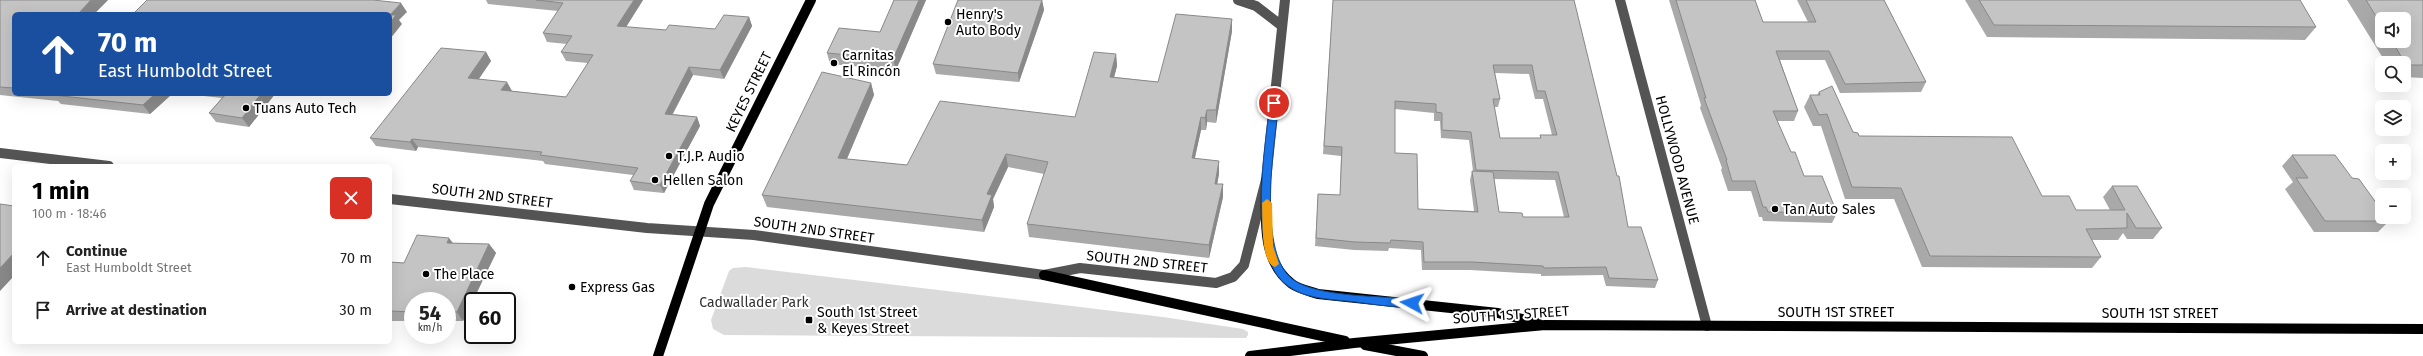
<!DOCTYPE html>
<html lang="en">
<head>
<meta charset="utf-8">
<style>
  body { margin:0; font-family:"Fira Sans",sans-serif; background:#f2f2f2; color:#222; height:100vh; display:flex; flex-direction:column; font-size:15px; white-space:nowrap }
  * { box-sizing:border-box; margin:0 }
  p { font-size:13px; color:#767676 }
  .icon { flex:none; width:22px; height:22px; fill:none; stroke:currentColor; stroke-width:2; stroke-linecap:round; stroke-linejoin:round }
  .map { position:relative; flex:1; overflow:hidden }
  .side { position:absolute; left:12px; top:164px; width:380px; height:180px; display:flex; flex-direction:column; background:#fff; border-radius:6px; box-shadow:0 4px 16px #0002 }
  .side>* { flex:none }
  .top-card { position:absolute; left:12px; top:12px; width:380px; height:84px; border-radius:6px; box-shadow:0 4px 16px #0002; background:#1a4fa0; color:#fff; overflow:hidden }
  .fabs { position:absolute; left:2375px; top:12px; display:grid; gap:8px }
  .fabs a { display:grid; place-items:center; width:36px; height:36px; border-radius:6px; background:#fff; box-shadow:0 4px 16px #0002; font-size:20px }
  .speed { position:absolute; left:404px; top:292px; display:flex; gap:8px; font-size:20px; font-weight:700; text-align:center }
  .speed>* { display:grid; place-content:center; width:52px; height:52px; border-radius:50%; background:#fff; box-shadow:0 4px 16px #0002; line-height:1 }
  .speed small { font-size:10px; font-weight:400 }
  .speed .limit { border:2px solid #111; border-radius:6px; background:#fff; color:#111 }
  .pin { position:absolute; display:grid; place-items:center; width:34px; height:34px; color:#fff; margin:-17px; border:2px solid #fff; border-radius:50%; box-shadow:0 1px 4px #0007 }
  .me { position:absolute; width:44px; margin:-22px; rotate:275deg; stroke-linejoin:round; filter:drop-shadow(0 0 3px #0008) }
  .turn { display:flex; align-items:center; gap:14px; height:84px; padding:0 20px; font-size:18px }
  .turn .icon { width:52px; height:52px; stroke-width:2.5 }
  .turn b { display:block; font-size:28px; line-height:34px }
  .round { display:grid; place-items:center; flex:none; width:42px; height:42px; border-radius:6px; background:#f2f2f2 }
  .headline { display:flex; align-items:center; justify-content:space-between; height:68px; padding:0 20px }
  h1 { font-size:24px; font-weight:700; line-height:30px; color:#000 }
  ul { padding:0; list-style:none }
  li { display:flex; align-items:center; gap:12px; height:52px; padding:0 20px }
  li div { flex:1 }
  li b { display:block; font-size:15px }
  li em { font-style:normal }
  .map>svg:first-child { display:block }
  .green { fill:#dbdbdb }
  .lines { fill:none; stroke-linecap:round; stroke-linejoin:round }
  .minor { stroke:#545454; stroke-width:10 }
  .major { stroke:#000; stroke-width:10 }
  .wall { fill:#a9a9a9; fill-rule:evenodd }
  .shaded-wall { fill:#898989 }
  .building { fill:#c4c4c4; stroke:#898989; fill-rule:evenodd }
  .route { fill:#1a73e8; stroke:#114b97 }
  .slow { fill:#f59e0b }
  .poi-dot { fill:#000; stroke:#fff; stroke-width:1.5 }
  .labels { text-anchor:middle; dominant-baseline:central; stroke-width:4; stroke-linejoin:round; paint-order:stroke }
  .poi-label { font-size:14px; fill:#000; stroke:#fff; text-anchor:start }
  .street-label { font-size:14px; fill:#000; stroke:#fff }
  .park-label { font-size:14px; fill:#323232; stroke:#fff }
</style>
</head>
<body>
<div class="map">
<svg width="2423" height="356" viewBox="0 0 2423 356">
  <rect width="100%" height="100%" fill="#fff"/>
  <!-- green -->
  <path class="green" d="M746,267L1163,317L1243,329L1248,332V335L1246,338L724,335L713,329L711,320L729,271L733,268Z"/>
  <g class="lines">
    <!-- minor -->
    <g class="minor">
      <path d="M1238,0L1256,6L1282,26"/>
      <path d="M1620,0L1707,326"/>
      <path d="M0,153L109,166"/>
      <path d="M390,199L647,228L754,235L1044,275L1080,268L1216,283L1233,277L1244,265L1266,180L1285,0"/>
    </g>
    <!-- major -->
    <g class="major">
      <path d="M1266,180C1266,215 1260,260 1292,284C1299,289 1309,291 1318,294L1498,313L1538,323"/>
      <path d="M1044,275L1345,341"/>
      <path d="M1365,345L1423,356"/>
      <path d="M658,356L709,204L811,0"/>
      <path d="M1250,356L1354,343L1545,325L2423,329"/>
    </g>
  </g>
  <!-- wall -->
  <g class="wall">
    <path d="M0,0H108L94,14H14V94H172L150,114L61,104L58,101L0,95Z"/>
    <path d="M486,0H643L626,27L666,30L715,29L749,17L752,26L724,79L693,75L673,114L697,117L700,126L664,193L634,190L630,181L633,175L545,164L543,161L418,147L416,151L376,146L370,138L486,52L491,61L479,79L512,91L566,97L588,63L566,61L561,52L567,44L547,42L543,33L558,11L488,4Z"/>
    <path d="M894,0H926L896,70L830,64L827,53L880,32Z"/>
    <path d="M1042,0L1044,10L1019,82L936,74L933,64Z"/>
    <path d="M1333,0H1574L1628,227L1658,280L1655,288L1606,286L1603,275L1541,276V274L1470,270H1422L1421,250L1389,248L1388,251L1354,250L1315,246L1318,194L1340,195L1341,156L1323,154ZM1495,73L1529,74L1535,99H1543L1552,135H1540V138H1500L1494,107H1498L1500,99ZM1395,109L1434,113V121H1440L1441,138L1469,140L1473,171H1472L1470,180L1474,211L1418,209L1395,153ZM1494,179L1555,180L1564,217H1523L1499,212Z"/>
    <path d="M1669,0H1755L1763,22H1808L1797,0H1884L1926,82L1921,92L1840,93L1825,60H1780L1798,111L1794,121H1777L1791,152L1804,176L1837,213L1832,223L1763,221L1762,217H1759L1751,191H1728L1721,170L1722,168L1700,108L1701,105Z"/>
    <path d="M1965,0H2300L2316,27L2305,40L1987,37Z"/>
    <path d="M2347,0H2423V78L2404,77V63H2386ZM2382,19L2404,41H2382Z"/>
    <path d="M1232,19V31L1216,123L1207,122L1206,130H1201L1195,158L1219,174L1217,184H1223V197L1209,258L1029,237L1027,224L1044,174L1008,167L993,199L994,207L984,232L767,207L762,195L871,83L874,95L847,159L907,165L1075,117L1116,54L1117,66L1114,77L1158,82Z"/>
    <path d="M1819,92L1853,132L1859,136L2042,196L2076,210H2110L2103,197L2112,186L2162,228L2153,239H2127L2123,233L2118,240H2092L2101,257L2092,268L1922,267L1894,199H1845L1821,126H1813L1804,107L1810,95H1817Z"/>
    <path d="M186,94H275L249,127L216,122L209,113L222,98Z"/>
    <path d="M2292,155L2352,178L2389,221L2378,232H2314L2285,189L2293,182L2282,166Z"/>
    <path d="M453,243L489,244L496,253L463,321H447V301H413V321H390V262L404,263Z"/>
  </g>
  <!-- shaded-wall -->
  <g class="shaded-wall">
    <path d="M91,0H108L94,14H78Z"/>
    <path d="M634,0H643L621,35L617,26Z"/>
    <path d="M919,0H926L896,70L893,59Z"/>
    <path d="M1042,0L1044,10L1019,82L1018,73Z"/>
    <path d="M401,3L407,12L399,20L402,24L390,39V15Z"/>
    <path d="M749,17L752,26L724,79L720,70Z"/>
    <path d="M1232,19V31L1216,123V110Z"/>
    <path d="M486,52L491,61L473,87L468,78Z"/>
    <path d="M1116,54L1117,66L1111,89L1110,77Z"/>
    <path d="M689,67L693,75L668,122L665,114Z"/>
    <path d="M507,82L512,91L501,90Z"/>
    <path d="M871,83L874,95L842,170L838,158Z"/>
    <path d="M155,94H172L150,114L143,105Z"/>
    <path d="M261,94H275L249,127L242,118Z"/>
    <path d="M1207,110V122L1206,130L1205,118Z"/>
    <path d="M697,117L700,126L664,193L660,185Z"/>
    <path d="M1201,117V130L1192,170V158Z"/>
    <path d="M412,139L418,147L416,151L410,142Z"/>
    <path d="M1006,154L1008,167L993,199L994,207L984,232L982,220L987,194Z"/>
    <path d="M1219,161V174L1215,196V184Z"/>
    <path d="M1223,184V197L1209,258V245Z"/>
    <path d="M449,238L456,247L447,243Z"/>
    <path d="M489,244L496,253L463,321L457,312Z"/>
    <path d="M14,253V276L0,291V268Z"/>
  </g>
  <!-- building -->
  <g class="building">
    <path d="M0,0H91L78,14H14V88L0,87Z"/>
    <path d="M147,0H373L401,3L390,15H396L390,23V14H133Z"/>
    <path d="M536,0H634L617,26L666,30L669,25L715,29L724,15L749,17L720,70L689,67L665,114L697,117L660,185L630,181L638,168L540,155L542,152L412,139L410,142L370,138L441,48L486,52L468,78L507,82L501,90L566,97L593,55L561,52L572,36L543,33L563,3Z"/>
    <path d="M894,0H919L893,59L827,53L839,28L880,32Z"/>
    <path d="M958,0H1042L1018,73L933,64Z"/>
    <path d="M1333,0H1574L1617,176H1619L1628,227H1641L1658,280L1609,278L1606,267L1544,268L1543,266L1472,262H1424L1423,242L1391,240L1390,243L1355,242L1316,238L1318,194L1340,195L1342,147L1324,146ZM1493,65H1532L1537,91H1545L1557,135H1540L1541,138H1500L1493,99H1500ZM1395,101L1436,104V112L1442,113V130L1471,132L1476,170L1558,172L1569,217H1523L1522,213L1499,212L1493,172L1472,171L1478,212L1418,209L1417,154L1395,153Z"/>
    <path d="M1676,0H1755L1763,22H1816L1806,0H1884L1926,82L1845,84L1829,51H1776L1798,111H1773L1791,152H1795L1804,176H1822L1837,213L1768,212L1766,207H1763L1755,181H1732L1726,160H1727L1704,98H1706Z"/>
    <path d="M1979,0H2300L2316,27L1994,25Z"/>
    <path d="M2366,0H2423V65H2406L2392,41H2404V19H2382V26Z"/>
    <path d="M1176,14L1232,19L1216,110H1207L1205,118L1201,117L1192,158L1219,161L1215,184H1223L1209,245L1027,224L1048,162L1006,154L987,194L992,195L982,220L762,195L822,72L871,83L838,158L907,165L940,101L1075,117L1094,52L1116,54L1110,77L1158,82Z"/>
    <path d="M1832,86L1853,132L1858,133L1859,136L2012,137L2042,196H2069L2076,210H2125L2112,186H2137L2162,228H2136L2127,213V228L2086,229L2101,257L1930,256L1901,188L1852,187L1827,114L1819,115L1810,95H1820L1819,92Z"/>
    <path d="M54,94H155L143,105L53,95Z"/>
    <path d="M226,94H261L242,118L209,113Z"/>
    <path d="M2292,155H2335L2352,178L2359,179L2382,211V217H2386L2389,221H2325L2296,178H2308Z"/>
    <path d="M0,204L14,206V253L0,268Z"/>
    <path d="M417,235L449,238L447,243L489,244L457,312H447V301H413V312L390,311V262L404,263Z"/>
  </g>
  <!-- route -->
  <path class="route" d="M1274,100L1279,103C1274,144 1256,257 1295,281C1320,297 1381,296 1412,299L1417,303L1415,306C1403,310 1361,302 1346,301C1327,299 1304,298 1288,286C1246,257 1265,148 1270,103Z"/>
  <!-- slow -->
  <path class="slow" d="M1267,199L1272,203L1273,246L1279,264L1275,267C1260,263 1263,216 1262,203Z"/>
  <!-- markers -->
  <g class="poi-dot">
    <circle cx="948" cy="22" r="4"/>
    <circle cx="834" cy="63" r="4"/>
    <circle cx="246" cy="108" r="4"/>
    <circle cx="669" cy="156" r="4"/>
    <circle cx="655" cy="180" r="4"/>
    <circle cx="1775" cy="209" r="4"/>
    <circle cx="426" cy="274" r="4"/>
    <circle cx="572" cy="287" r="4"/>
    <rect x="805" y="316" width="8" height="8" rx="2"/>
  </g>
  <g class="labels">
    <!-- poi labels -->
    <g class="poi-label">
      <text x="956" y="14">Henry's<tspan x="956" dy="16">Auto Body</tspan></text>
      <text x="842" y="55">Carnitas<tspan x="842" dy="16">El Rincón</tspan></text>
      <text x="254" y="108">Tuans Auto Tech</text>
      <text x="677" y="156">T.J.P. Audio</text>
      <text x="663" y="180">Hellen Salon</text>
      <text x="1783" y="209">Tan Auto Sales</text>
      <text x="434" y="274">The Place</text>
      <text x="580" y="287">Express Gas</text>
      <text x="817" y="312">South 1st Street<tspan x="817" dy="16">&amp; Keyes Street</tspan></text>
    </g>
    <!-- street labels -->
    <g class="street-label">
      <text transform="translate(749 92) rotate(-64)">KEYES STREET</text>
      <text transform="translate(1677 160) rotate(75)">HOLLYWOOD AVENUE</text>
      <text transform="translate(492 196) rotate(7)">SOUTH 2ND STREET</text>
      <text transform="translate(814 230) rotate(8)">SOUTH 2ND STREET</text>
      <text transform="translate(1147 262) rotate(6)">SOUTH 2ND STREET</text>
      <text x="1836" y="312">SOUTH 1ST STREET</text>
      <text x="2160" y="313">SOUTH 1ST STREET</text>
      <text transform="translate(1511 315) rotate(-4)">SOUTH 1ST STREET</text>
    </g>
    <!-- park labels -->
    <g class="park-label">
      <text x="754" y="302">Cadwallader Park</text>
    </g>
  </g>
</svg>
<div class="fabs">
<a><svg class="icon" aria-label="sound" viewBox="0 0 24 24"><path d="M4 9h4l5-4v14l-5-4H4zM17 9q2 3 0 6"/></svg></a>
<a><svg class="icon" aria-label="search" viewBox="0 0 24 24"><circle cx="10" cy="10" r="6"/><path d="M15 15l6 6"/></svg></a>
<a><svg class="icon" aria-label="layers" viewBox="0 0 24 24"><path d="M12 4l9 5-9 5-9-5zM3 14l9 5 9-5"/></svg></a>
<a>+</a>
<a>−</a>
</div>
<div class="speed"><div>54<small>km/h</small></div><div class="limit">60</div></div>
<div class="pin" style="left:1274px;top:103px;background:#d93025"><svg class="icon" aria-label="arrive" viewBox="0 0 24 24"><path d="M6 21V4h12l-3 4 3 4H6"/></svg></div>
<svg class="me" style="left:1412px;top:303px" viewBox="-20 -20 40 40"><path d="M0-17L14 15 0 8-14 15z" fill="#1a73e8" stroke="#fff" stroke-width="4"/></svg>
<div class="top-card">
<div class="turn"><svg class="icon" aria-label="ahead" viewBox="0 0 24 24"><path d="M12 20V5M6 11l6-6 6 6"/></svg><div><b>70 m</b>East Humboldt Street</div></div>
</div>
<section class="side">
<div class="headline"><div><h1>1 min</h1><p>100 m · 18:46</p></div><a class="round" style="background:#d93025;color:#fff"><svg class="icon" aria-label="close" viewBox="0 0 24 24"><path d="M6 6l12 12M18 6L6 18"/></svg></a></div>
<ul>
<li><svg class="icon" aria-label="ahead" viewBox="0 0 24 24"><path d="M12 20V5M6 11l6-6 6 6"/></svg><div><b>Continue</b><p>East Humboldt Street</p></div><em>70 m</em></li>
<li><svg class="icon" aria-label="arrive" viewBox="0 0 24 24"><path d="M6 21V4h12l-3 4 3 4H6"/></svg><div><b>Arrive at destination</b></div><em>30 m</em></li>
</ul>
</section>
</div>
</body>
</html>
